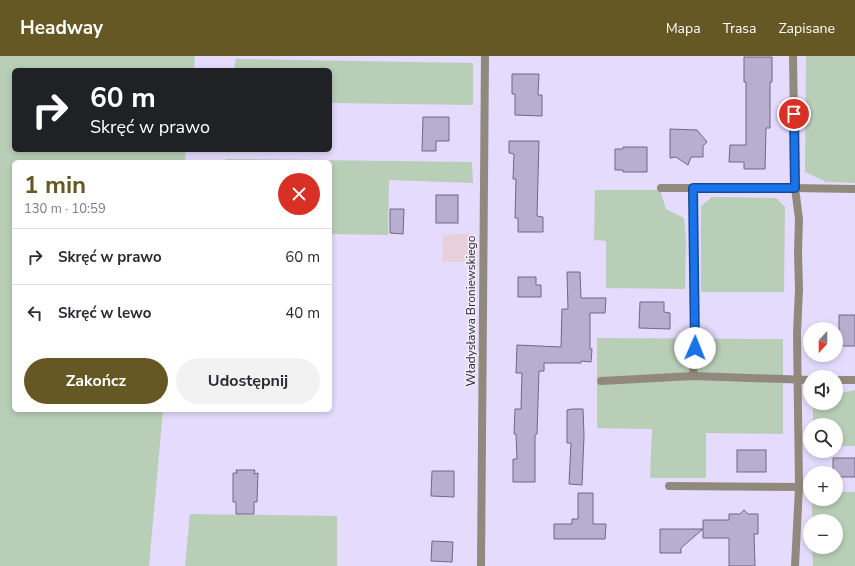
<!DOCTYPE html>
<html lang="pl">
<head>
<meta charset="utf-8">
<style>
  body { margin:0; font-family:"Nunito Sans",sans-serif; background:#f2f2f3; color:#2b2b33; height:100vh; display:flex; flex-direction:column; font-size:15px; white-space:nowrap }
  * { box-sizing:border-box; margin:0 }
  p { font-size:13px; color:#7c7c81 }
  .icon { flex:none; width:22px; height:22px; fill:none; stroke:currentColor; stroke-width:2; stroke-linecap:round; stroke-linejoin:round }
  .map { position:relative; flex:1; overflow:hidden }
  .details { position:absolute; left:12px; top:104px; width:320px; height:252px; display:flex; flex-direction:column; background:#fff; border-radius:6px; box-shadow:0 2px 6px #0003 }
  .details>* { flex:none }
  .top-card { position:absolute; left:12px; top:12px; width:320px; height:84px; border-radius:6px; box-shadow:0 2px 6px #0003; background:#202124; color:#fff; overflow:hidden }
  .needle { width:26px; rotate:201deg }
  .tools { position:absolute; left:803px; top:266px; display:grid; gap:8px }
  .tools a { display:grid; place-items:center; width:40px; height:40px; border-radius:50%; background:#fff; box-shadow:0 2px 6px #0003; font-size:20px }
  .pin { position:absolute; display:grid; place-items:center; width:34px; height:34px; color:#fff; margin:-17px; border:2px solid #fff; border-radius:50%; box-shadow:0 1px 4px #0007 }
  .me { position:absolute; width:44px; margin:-22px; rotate:1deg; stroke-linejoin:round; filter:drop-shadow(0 0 3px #0008) }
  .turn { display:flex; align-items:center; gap:14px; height:84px; padding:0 12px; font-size:18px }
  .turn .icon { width:52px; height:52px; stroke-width:2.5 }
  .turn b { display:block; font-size:28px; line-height:34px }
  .round { display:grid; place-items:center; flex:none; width:42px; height:42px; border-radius:21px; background:#f2f2f3 }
  .head { display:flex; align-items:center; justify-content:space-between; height:68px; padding:0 12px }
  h1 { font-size:24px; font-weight:700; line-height:30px; color:#665825 }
  .action { display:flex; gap:8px; margin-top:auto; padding:8px 12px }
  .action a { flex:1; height:46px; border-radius:24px; background:#665825; color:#fff; font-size:16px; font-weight:700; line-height:46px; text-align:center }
  .action a+a { background:#f2f2f3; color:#2b2b33 }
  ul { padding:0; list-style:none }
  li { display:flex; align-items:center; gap:12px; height:56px; padding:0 12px; border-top:1px solid #e1e1e2 }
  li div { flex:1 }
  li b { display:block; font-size:15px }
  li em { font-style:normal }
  header { display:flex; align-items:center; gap:24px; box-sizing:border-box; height:56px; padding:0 20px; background:#665825; color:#fff }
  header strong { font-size:19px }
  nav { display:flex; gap:22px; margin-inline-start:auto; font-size:14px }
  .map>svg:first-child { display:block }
  .industrial { fill:#e7d0db }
  .green { fill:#b9ceb7 }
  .building { fill:#b8aecf; stroke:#716786 }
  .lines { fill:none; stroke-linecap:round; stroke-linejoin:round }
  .street { stroke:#92897e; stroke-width:8 }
  .route-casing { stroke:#114b97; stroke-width:10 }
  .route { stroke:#1a73e8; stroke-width:7 }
  .labels { text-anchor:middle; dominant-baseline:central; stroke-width:3.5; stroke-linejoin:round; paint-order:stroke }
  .street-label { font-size:12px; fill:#2a2633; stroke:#f0ecfa }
</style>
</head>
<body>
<header>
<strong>Headway</strong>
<nav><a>Mapa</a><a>Trasa</a><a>Zapisane</a></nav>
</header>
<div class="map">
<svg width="855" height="510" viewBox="0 0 855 510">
  <rect width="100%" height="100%" fill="#e5dbfd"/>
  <!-- industrial -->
  <path class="industrial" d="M471,178V206H442L443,179Z"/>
  <!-- green -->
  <g class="green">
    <path d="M0,0H195L194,14H14V94H186L185,106H14V354H163L149,510H0Z"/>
    <path d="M806,0H855V127L826,126L805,116Z"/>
    <path d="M236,3L473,7V49L330,47V14H234Z"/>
    <path d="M226,103L472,106L473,127L389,124L388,179L330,178V106H226Z"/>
    <path d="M595,134H660L666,153L684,162L686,184L685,233L606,232V185L594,184Z"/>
    <path d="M712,141L776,142L785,151L784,236H701V150Z"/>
    <path d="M597,282L783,283V378L706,377V422H650L652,373L597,372Z"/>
    <path d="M855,334V390H836V369H813V348L815,347H836V338Z"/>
    <path d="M836,436H855V510H813L812,491H836V465H812V443H836Z"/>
    <path d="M190,458L337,460V510H185Z"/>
  </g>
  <!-- building -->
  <g class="building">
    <path d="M744,1H772V26H770V72H766L765,113H744V106H729L730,89H746V26H744Z"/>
    <path d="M512,18H539L538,39H542V60L515,59V38H512Z"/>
    <path d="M423,61H449V85H436V95H422Z"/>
    <path d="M670,73L697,74L707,86L703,90V101H691L688,109L676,101L670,102Z"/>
    <path d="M509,85H539L537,160L543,161V176H518V162H515L516,123H513L514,98L509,97Z"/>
    <path d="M623,91H647V116H623V114H615V93H623Z"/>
    <rect x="436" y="139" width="22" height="28"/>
    <path d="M390,153H404L403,178L390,177Z"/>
    <path d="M567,216H580L581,242H606L605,257H590V293H592L591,306L581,305V307H544V315H539L537,378L535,379V426H513V403H517L516,378H514L515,353H521L522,317H516L517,289L561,291L562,253H568Z"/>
    <path d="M518,221H536V229H541V241H518Z"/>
    <path d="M640,246H664V256L670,257V273L639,272Z"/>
    <rect x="839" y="259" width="16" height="31"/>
    <path d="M572,353H583L584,380L582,429L569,428L571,387H567V354Z"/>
    <rect x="737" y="394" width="29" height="22"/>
    <path d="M833,402H855V421H836V417H833Z"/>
    <path d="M236,414H255L254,418L258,417L257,446H254V458H236V446H233V417H237Z"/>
    <path d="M432,415H454V441L431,440Z"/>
    <path d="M578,437H593V468H606L605,483H554V468H572V463H578Z"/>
    <path d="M744,454L748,458H758V478H754L755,510H729V482H703V464H729V458H740Z"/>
    <path d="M660,473H703L681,492V497H660Z"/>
    <path d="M432,485L453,486L452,506L431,505Z"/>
  </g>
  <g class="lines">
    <!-- street -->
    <g class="street">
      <path d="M793,0L795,132L799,163L798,196L799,233L797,277L799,431L795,510"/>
      <path d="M661,132H795L855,133"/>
      <path d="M693,132L695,282L693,320"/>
      <path d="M836,324H855"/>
      <path d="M601,325L693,320L810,324"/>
      <path d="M669,430L799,431"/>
      <path d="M481,510L485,0"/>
    </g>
  </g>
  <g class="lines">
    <!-- route casing -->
    <g class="route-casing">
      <path id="route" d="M695,292L693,132H795L794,58"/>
    </g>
    <!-- route -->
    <use href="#route" class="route"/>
  </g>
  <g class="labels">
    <!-- street labels -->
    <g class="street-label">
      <text transform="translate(471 255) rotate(-90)">Władysława Broniewskiego</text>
    </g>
  </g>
</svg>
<div class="tools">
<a><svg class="needle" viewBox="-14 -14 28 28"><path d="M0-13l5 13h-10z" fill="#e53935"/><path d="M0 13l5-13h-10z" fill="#7c7c81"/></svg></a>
<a><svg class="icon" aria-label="sound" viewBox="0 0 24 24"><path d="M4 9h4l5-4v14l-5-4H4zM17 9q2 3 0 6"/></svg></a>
<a><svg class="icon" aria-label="search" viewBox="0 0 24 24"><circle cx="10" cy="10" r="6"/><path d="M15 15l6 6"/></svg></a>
<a>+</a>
<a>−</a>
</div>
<div class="pin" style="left:794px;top:58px;background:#d93025"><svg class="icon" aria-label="arrive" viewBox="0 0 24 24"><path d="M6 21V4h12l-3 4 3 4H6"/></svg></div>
<svg class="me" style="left:695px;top:292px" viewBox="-20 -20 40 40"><circle r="19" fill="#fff"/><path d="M0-13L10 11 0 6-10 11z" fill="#1a73e8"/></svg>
<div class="top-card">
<div class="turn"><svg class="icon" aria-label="right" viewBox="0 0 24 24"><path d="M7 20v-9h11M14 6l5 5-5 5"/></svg><div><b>60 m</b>Skręć w prawo</div></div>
</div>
<section class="details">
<div class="head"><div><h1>1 min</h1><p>130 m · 10:59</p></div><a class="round" style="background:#d93025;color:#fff"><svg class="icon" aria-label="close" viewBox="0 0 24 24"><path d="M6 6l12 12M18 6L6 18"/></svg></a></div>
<ul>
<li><svg class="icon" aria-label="right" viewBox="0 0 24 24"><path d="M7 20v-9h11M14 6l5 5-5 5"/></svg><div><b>Skręć w prawo</b></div><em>60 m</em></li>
<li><svg class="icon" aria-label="left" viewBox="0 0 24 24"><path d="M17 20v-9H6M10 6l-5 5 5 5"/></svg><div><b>Skręć w lewo</b></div><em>40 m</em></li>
</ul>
<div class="action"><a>Zakończ</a><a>Udostępnij</a></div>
</section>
</div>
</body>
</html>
